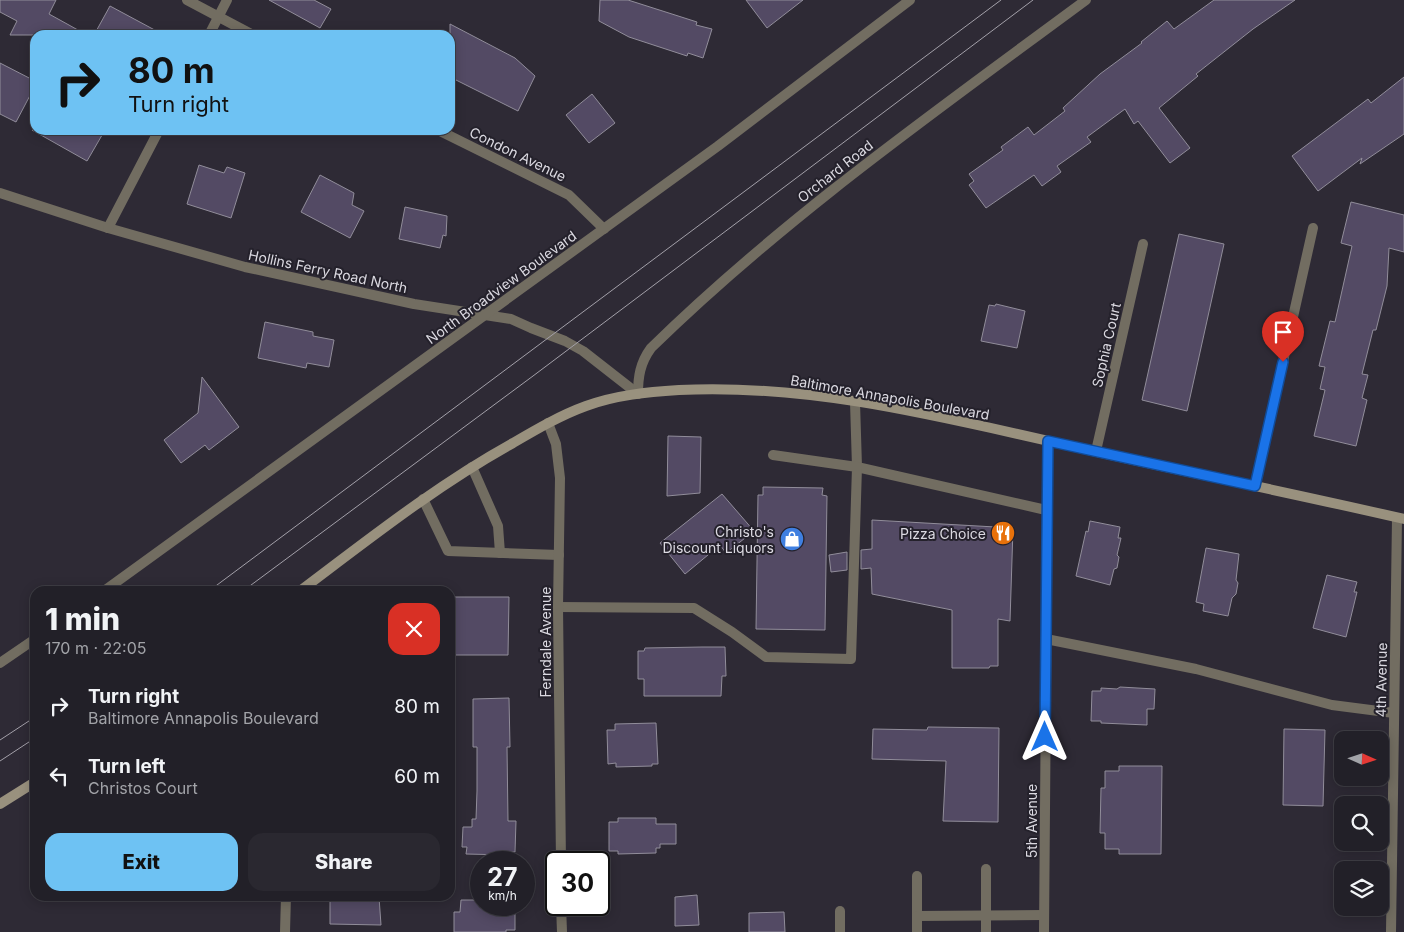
<!DOCTYPE html>
<html lang="en">
<head>
<meta charset="utf-8">
<style>
  body { margin:0; font-family:Inter,sans-serif; background:#2a2830; color:#f1f3f6; height:100vh; display:flex; flex-direction:column; font-size:19px; white-space:nowrap }
  * { box-sizing:border-box; margin:0 }
  p { font-size:16px; color:#a2a3a8 }
  .icon { flex:none; width:28px; height:28px; fill:none; stroke:currentColor; stroke-width:2; stroke-linecap:round; stroke-linejoin:round }
  .map { position:relative; flex:1; overflow:hidden }
  .details { position:absolute; left:30px; top:586px; width:425px; height:315px; display:flex; flex-direction:column; background:#222028; border-radius:15px; box-shadow:0 2px 12px #0003,0 0 0 1px #3f3e45 }
  .details>* { flex:none }
  .hud { position:absolute; left:30px; top:30px; width:425px; height:105px; border-radius:15px; box-shadow:0 2px 12px #0003,0 0 0 1px #3f3e45; background:#6ec2f3; color:#111; overflow:hidden }
  .needle { width:32px; rotate:93deg }
  .fabs { position:absolute; left:1334px; top:731px; display:grid; gap:10px }
  .fabs a { display:grid; place-items:center; width:55px; height:55px; border-radius:10px; background:#222028; box-shadow:0 2px 12px #0003,0 0 0 1px #3f3e45; font-size:25px }
  .speed { position:absolute; left:470px; top:851px; display:flex; gap:10px; font-size:25px; font-weight:700; text-align:center }
  .speed>* { display:grid; place-content:center; width:65px; height:65px; border-radius:50%; background:#222028; box-shadow:0 2px 12px #0003,0 0 0 1px #3f3e45; line-height:1 }
  .speed small { font-size:12px; font-weight:400 }
  .speed .limit { border:2px solid #111; border-radius:8px; background:#fff; color:#111 }
  .pin { position:absolute; display:grid; place-items:center; width:42px; height:42px; color:#fff; margin:-51px -21px; border-radius:50% 50% 50% 0; rotate:-45deg; box-shadow:0 0 5px #0007 }
  .pin .icon { rotate:45deg }
  .me { position:absolute; width:55px; margin:-28px; rotate:0deg; stroke-linejoin:round; filter:drop-shadow(0 0 4px #0008) }
  .turn { display:flex; align-items:center; gap:18px; height:105px; padding:0 15px; font-size:22px }
  .turn .icon { width:65px; height:65px; stroke-width:2.5 }
  .turn b { display:block; font-size:35px; line-height:42px }
  .round { display:grid; place-items:center; flex:none; width:52px; height:52px; border-radius:15px; background:#2a2830 }
  .summary { display:flex; align-items:center; justify-content:space-between; height:85px; padding:0 15px }
  h1 { font-size:30px; font-weight:800; line-height:38px }
  .action { display:flex; gap:10px; margin-top:auto; padding:10px 15px }
  .action a { flex:1; height:58px; border-radius:15px; background:#6ec2f3; color:#111; font-size:20px; font-weight:800; line-height:58px; text-align:center }
  .action a+a { background:#2a2830; color:#f1f3f6 }
  ul { padding:0; list-style:none }
  li { display:flex; align-items:center; gap:15px; height:70px; padding:0 15px }
  li div { flex:1 }
  li b { display:block; font-size:19px }
  li em { font-style:normal }
  .map>svg:first-child { display:block }
  .building { fill:#534a64; stroke:#918d9a }
  .lines { fill:none; stroke-linecap:round; stroke-linejoin:round }
  .service { stroke:#726d61; stroke-width:10 }
  .minor { stroke:#726d61; stroke-width:10 }
  .tertiary { stroke:#726d61; stroke-width:10 }
  .secondary { stroke:#99917e; stroke-width:10 }
  .tram { stroke:#a3a0a9; stroke-width:1 }
  .route-casing { stroke:#114b97; stroke-width:12 }
  .route { stroke:#1a73e8; stroke-width:9 }
  .labels { text-anchor:middle; dominant-baseline:central; stroke-width:4; stroke-linejoin:round; paint-order:stroke }
  .street-label { font-size:14px; fill:#dbd9e1; stroke:#24212b }
  .poi-label { font-size:14px; fill:#dbd9e1; stroke:#24212b; text-anchor:end }
</style>
</head>
<body>
<div class="map">
<svg width="1404" height="932" viewBox="0 0 1404 932">
  <rect width="100%" height="100%" fill="#2e2a35"/>
  <!-- building -->
  <g class="building">
    <path d="M0,0H56L49,14L87,35H10L17,21L0,12Z"/>
    <path d="M269,0H314L331,9L320,28Z"/>
    <path d="M600,0H628L697,22L696,25L712,29L703,58L688,53L687,56L629,37L599,21Z"/>
    <path d="M746,0H803L767,28Z"/>
    <path d="M1214,0H1295L1253,29L1196,74L1198,76L1159,108L1190,148L1170,163L1138,121L1134,124L1125,109L1087,137L1091,142L1057,166L1061,172L1042,186L1034,175L986,208L969,185L974,181L969,174L1003,150L1001,147L1028,127L1034,135L1065,111L1063,108L1100,74L1142,43L1141,42L1167,21L1174,29Z"/>
    <path d="M110,6L164,35H94Z"/>
    <path d="M450,24L515,58L535,76L518,111L450,77Z"/>
    <path d="M0,63L35,81V86L16,122L0,114Z"/>
    <path d="M1404,77V134L1360,164L1362,158L1318,191L1292,156L1368,99L1371,103Z"/>
    <path d="M592,94L615,123L589,143L566,115Z"/>
    <path d="M32,130H105L87,161Z"/>
    <path d="M199,165L224,173L227,167L245,173L231,218L187,204Z"/>
    <path d="M320,175L354,193L352,205L364,211L350,238L301,212Z"/>
    <path d="M1351,202L1404,215V252L1389,248L1387,286L1376,330H1373L1362,374L1368,375L1362,398L1367,400L1356,446L1314,436L1325,390L1320,389L1325,367L1319,366L1330,321L1335,322L1352,246L1341,243Z"/>
    <path d="M405,207L447,216L446,236L443,235L440,248L399,239Z"/>
    <path d="M1179,234L1224,244L1187,411L1142,400Z"/>
    <path d="M996,304L1025,311L1017,348L981,341L989,305L995,306Z"/>
    <path d="M265,322L313,332V336L334,340L329,367L307,363L306,368L258,358Z"/>
    <path d="M202,377L239,427L209,450L205,445L181,463L164,440L198,413Z"/>
    <path d="M668,436L701,437L700,493L667,496Z"/>
    <path d="M763,487L823,488L822,495L827,496L825,630L756,629L758,495H763Z"/>
    <path d="M722,494L754,531L726,553L720,545L685,574L660,543Z"/>
    <path d="M872,520L1013,528L1010,621L998,619V666H990L989,668H952V610L872,594L871,568L861,569V550L872,549Z"/>
    <path d="M1090,521L1120,527L1118,538H1121L1117,555L1119,557L1117,568L1114,569L1110,585L1076,576L1086,531L1088,532Z"/>
    <path d="M1206,548L1239,554L1236,580L1238,583L1236,594L1232,598L1228,616L1203,611L1204,604L1196,602Z"/>
    <path d="M847,552V570L831,572L829,555Z"/>
    <path d="M1327,575L1357,582L1354,592H1357L1346,637L1313,628Z"/>
    <path d="M450,597H509L508,655H450Z"/>
    <path d="M702,647H725L726,676H722L721,696H644V679H638V651H644L645,648Z"/>
    <path d="M1120,687L1155,689L1154,709H1147V725L1101,723V721H1091L1092,691H1101V688L1117,689Z"/>
    <path d="M509,698L510,747H507L508,821H516L515,852H507V855L466,854L467,847H462L463,827H472V819H476L477,791V747H473V699Z"/>
    <path d="M656,723L658,764H652V766L616,767V763L608,764L607,730H615V724Z"/>
    <path d="M928,727L999,728L998,822L943,821L946,761L872,759L873,729L927,730Z"/>
    <path d="M1284,729L1325,730L1323,806L1283,805Z"/>
    <path d="M1119,766H1162L1161,854H1119V849H1105V833H1100L1101,788H1105V771H1119Z"/>
    <path d="M618,818H656V824H676V844H660V848H656V853L618,854V851H609V822H618Z"/>
    <path d="M697,895L699,925L675,926V897Z"/>
    <path d="M330,896L379,897L381,925L330,924Z"/>
    <path d="M461,900H481V905H515V930H506V932H454V912H460Z"/>
    <path d="M784,912L785,932H749V913Z"/>
  </g>
  <g class="lines">
    <!-- service -->
    <g class="service">
      <path d="M855,402L857,467L1046,510"/>
      <path d="M472,467L498,526L500,553"/>
      <path d="M423,499L448,551L559,555"/>
      <path d="M558,607L694,608L732,632L766,657L851,659L857,467L773,455"/>
      <path d="M1046,639L1196,669L1332,705L1394,713"/>
      <path d="M917,916V876"/>
      <path d="M917,932V916L1044,915"/>
      <path d="M986,932V869"/>
    </g>
    <!-- minor -->
    <g class="minor">
      <path d="M187,0L253,35"/>
      <path d="M209,35L227,0"/>
      <path d="M438,130L569,195L604,229"/>
      <path d="M0,193L108,228L245,267L414,304L511,319L531,328L565,341L583,351L638,394"/>
      <path d="M108,228L159,130"/>
      <path d="M548,423L556,444L560,478L558,607L561,862"/>
      <path d="M1096,451L1143,244"/>
      <path d="M1255,486L1313,228"/>
      <path d="M104,591L718,146L910,0"/>
      <path d="M0,663L35,639"/>
      <path d="M561,905L562,932"/>
      <path d="M285,932L286,896"/>
      <path d="M840,932V911"/>
      <path d="M1044,932L1048,441"/>
      <path d="M1391,932L1397,518"/>
    </g>
    <!-- tertiary -->
    <path class="tertiary" d="M638,394C638,377 640,363 651,348C784,218 936,111 1086,0"/>
    <!-- secondary -->
    <g class="secondary">
      <path d="M300,591C369,539 437,485 513,443C537,429 561,415 586,406C616,395 648,392 679,390C819,383 957,421 1093,451C1196,474 1301,495 1404,519"/>
      <path d="M0,804L35,782"/>
    </g>
    <!-- tram -->
    <g class="tram">
      <path d="M209,591L1001,0"/>
      <path d="M243,591L533,376L1033,0"/>
      <path d="M0,740L35,717"/>
      <path d="M0,761L35,738"/>
    </g>
  </g>
  <g class="lines">
    <!-- route casing -->
    <g class="route-casing">
      <path id="route" d="M1045,737L1048,441L1255,486L1283,362"/>
    </g>
    <!-- route -->
    <use href="#route" class="route"/>
  </g>
  <!-- icons -->
  <defs>
    <g id="restaurant-disc" transform="scale(1.25)"><circle r="9.5" fill="#e8710a" stroke="#24212b"/><path d="M-5-6h1v4h1v-4h1v4h1v-4h1v5L-1.5 .5V6h-2V.5L-5-1ZM5-6V6H3V1.5H1.5Q1.5-4 5-6Z" fill="#fff"/></g>
    <g id="shop-disc" transform="scale(1.25)"><circle r="9.5" fill="#3f7fe0" stroke="#24212b"/><path d="M-5-2.5h2.3a2.7 3.5 0 0 1 5.4 0H5L5.5 6h-11ZM-1.5-2.5h3a1.5 2.3 0 0 0-3 0Z" fill="#fff"/></g>
  </defs>
  <g fill-rule="evenodd">
    <use href="#restaurant-disc" x="1003" y="533"/>
    <use href="#shop-disc" x="792" y="539"/>
  </g>
  <g class="labels">
    <!-- street labels -->
    <g class="street-label">
      <text transform="translate(518 154) rotate(26)">Condon Avenue</text>
      <text transform="translate(835 171) rotate(-38)">Orchard Road</text>
      <text transform="translate(328 271) rotate(12)">Hollins Ferry Road North</text>
      <text transform="translate(501 287) rotate(-36)">North Broadview Boulevard</text>
      <text transform="translate(1106 345) rotate(-77)">Sophia Court</text>
      <text transform="translate(890 397) rotate(10)">Baltimore Annapolis Boulevard</text>
      <text transform="translate(545 642) rotate(-90)">Ferndale Avenue</text>
      <text transform="translate(1381 680) rotate(-89)">4th Avenue</text>
      <text transform="translate(1031 821) rotate(-90)">5th Avenue</text>
    </g>
    <!-- poi labels -->
    <g class="poi-label">
      <text x="774" y="531">Christo's<tspan x="774" dy="16">Discount Liquors</tspan></text>
      <text x="986" y="533">Pizza Choice</text>
    </g>
  </g>
</svg>
<div class="fabs">
<a><svg class="needle" viewBox="-14 -14 28 28"><path d="M0-13l5 13h-10z" fill="#e53935"/><path d="M0 13l5-13h-10z" fill="#a2a3a8"/></svg></a>
<a><svg class="icon" aria-label="search" viewBox="0 0 24 24"><circle cx="10" cy="10" r="6"/><path d="M15 15l6 6"/></svg></a>
<a><svg class="icon" aria-label="layers" viewBox="0 0 24 24"><path d="M12 4l9 5-9 5-9-5zM3 14l9 5 9-5"/></svg></a>
</div>
<div class="speed"><div>27<small>km/h</small></div><div class="limit">30</div></div>
<div class="pin" style="left:1283px;top:362px;background:#d93025"><svg class="icon" aria-label="arrive" viewBox="0 0 24 24"><path d="M6 21V4h12l-3 4 3 4H6"/></svg></div>
<svg class="me" style="left:1045px;top:737px" viewBox="-20 -20 40 40"><path d="M0-17L14 15 0 8-14 15z" fill="#1a73e8" stroke="#fff" stroke-width="4"/></svg>
<div class="hud">
<div class="turn"><svg class="icon" aria-label="right" viewBox="0 0 24 24"><path d="M7 20v-9h11M14 6l5 5-5 5"/></svg><div><b>80 m</b>Turn right</div></div>
</div>
<section class="details">
<div class="summary"><div><h1>1 min</h1><p>170 m · 22:05</p></div><a class="round" style="background:#d93025;color:#fff"><svg class="icon" aria-label="close" viewBox="0 0 24 24"><path d="M6 6l12 12M18 6L6 18"/></svg></a></div>
<ul>
<li><svg class="icon" aria-label="right" viewBox="0 0 24 24"><path d="M7 20v-9h11M14 6l5 5-5 5"/></svg><div><b>Turn right</b><p>Baltimore Annapolis Boulevard</p></div><em>80 m</em></li>
<li><svg class="icon" aria-label="left" viewBox="0 0 24 24"><path d="M17 20v-9H6M10 6l-5 5 5 5"/></svg><div><b>Turn left</b><p>Christos Court</p></div><em>60 m</em></li>
</ul>
<div class="action"><a>Exit</a><a>Share</a></div>
</section>
</div>
</body>
</html>
